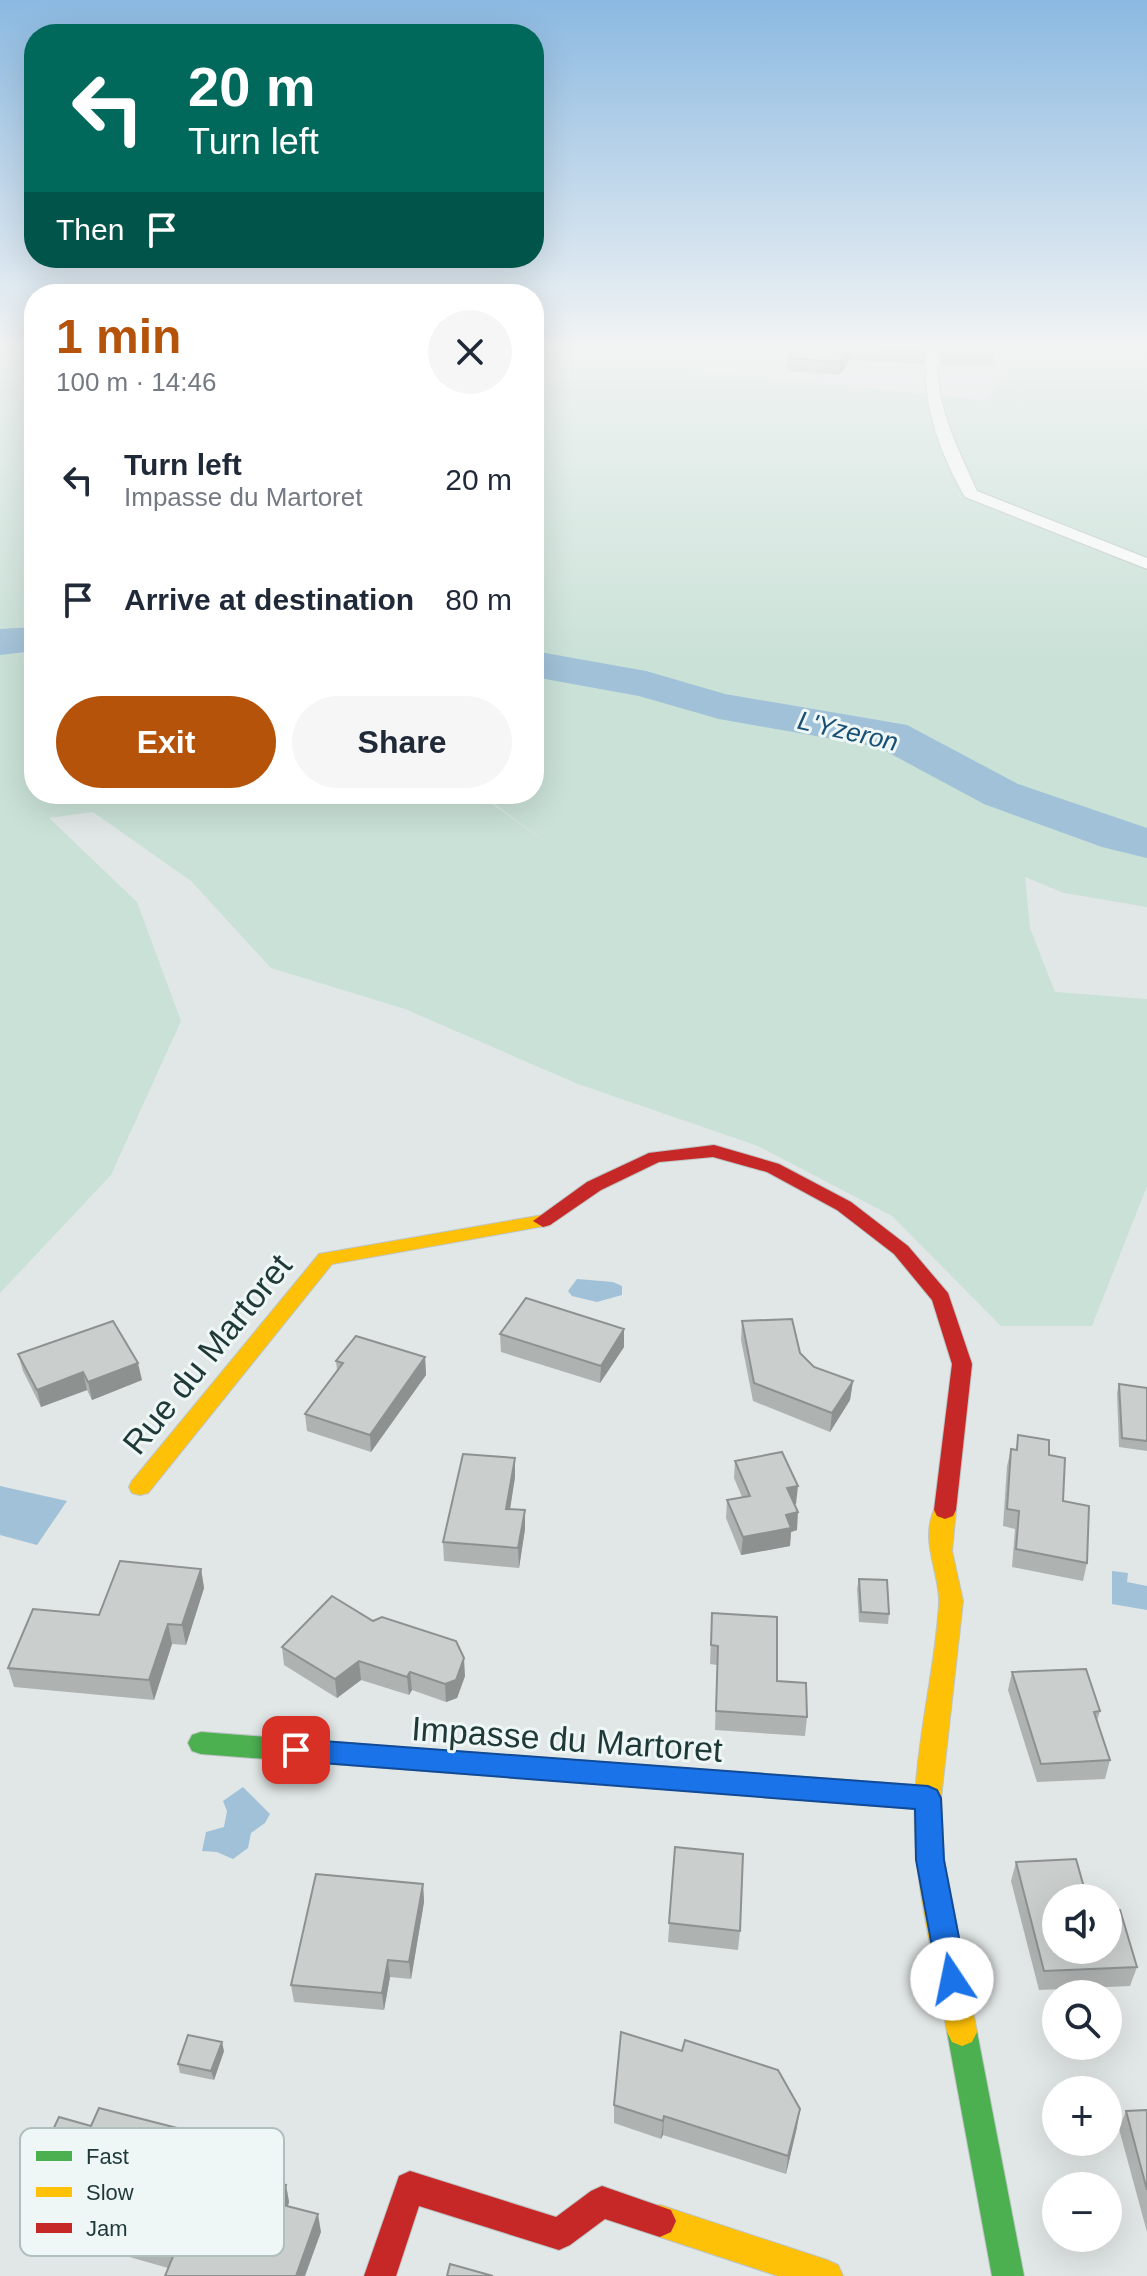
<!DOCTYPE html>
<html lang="en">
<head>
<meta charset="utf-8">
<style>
  body { margin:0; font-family:Helvetica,sans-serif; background:#f6f6f7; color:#1f2937; height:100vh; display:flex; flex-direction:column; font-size:30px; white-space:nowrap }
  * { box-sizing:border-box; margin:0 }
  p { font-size:26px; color:#747a83 }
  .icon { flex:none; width:44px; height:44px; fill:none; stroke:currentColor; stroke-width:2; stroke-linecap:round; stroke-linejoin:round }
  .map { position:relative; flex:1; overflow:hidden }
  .sheet { position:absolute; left:24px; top:284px; width:520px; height:520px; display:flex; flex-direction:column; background:#fff; border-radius:32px; box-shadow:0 8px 32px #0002 }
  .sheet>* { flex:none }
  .hud { position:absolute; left:24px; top:24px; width:520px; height:244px; border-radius:32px; box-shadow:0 8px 32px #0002; background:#00695c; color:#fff; overflow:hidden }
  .tools { position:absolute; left:1042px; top:1884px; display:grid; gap:16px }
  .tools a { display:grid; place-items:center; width:80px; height:80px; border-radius:50%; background:#fff; box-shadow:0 8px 32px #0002; font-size:40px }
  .pin { position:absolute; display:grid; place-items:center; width:68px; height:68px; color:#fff; margin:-34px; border-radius:16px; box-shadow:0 4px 12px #0006 }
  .me { position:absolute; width:88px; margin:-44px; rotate:349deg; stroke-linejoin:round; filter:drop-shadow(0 0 6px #0008) }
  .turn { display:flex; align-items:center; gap:28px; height:168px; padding:0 32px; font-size:36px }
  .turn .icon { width:104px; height:104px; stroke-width:2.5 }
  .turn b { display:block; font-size:56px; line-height:68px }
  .then { display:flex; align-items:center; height:76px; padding:0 32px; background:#0003; gap:16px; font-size:30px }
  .round { display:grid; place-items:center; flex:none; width:84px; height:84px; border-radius:42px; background:#f6f6f7 }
  .overview { display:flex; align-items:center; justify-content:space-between; height:136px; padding:0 32px }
  h1 { font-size:48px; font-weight:700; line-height:60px; color:#b45309 }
  .primary-button { display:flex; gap:16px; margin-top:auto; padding:16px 32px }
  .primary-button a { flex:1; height:92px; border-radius:48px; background:#b45309; color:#fff; font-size:32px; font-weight:700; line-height:92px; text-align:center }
  .primary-button a+a { background:#f6f6f7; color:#1f2937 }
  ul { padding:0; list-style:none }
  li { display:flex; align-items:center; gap:24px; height:120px; padding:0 32px }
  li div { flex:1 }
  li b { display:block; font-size:30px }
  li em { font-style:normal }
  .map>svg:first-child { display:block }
  .green { fill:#c9e1d7 }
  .water { fill:#a0c1d7 }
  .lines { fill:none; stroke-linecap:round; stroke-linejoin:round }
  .river { fill:#a0c1d7; fill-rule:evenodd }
  .street-casing { stroke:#bec4c3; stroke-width:2 }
  .fast-casing { stroke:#bdc5c4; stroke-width:2 }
  .slow-casing { stroke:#bdc5c4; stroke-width:2 }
  .jam-casing { stroke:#bdc5c4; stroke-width:2 }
  .street { fill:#fafbfb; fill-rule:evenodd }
  .fast { fill:#4caf50; fill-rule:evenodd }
  .slow { fill:#ffc107; fill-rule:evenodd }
  .jam { fill:#c62828; fill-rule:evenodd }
  .wall { fill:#aeb2b1 }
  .shaded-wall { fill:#8d9190 }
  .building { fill:#cacfce; stroke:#8d9190; stroke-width:2 }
  .route { fill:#1a73e8; stroke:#114b97; stroke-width:2 }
  .labels { text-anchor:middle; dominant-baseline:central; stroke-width:6; stroke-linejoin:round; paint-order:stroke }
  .far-water-label { font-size:26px; font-style:italic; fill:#194e75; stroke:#eef7f5 }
  .near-street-label { font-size:34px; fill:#1f3939; stroke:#eef7f5 }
  .key { fill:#eef7f5; stroke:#b0bebd; stroke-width:2 }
  .key-label { font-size:22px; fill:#1f3939 }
</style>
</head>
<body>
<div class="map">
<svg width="1147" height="2276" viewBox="0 0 1147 2276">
  <rect width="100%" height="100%" fill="#e1e7e6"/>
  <!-- green -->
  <path class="green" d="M0,348H34V794H478L551,846L481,794H534V348H552L549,354L987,401L1017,348H1147V907L1064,893L1025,877L1030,928L1055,992L1147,999V1186L1092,1326H1001L892,1216L758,1146L578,1084L405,1009L271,968L191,881L93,812L49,818L137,902L181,1021L111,1175L0,1293Z"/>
  <!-- water -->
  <g class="water">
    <path d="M577,1279L613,1282L622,1286V1295L597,1302L572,1296L568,1291Z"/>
    <path d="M0,1486L67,1501L37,1545L0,1535Z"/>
    <path d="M1112,1571L1128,1573L1127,1582L1147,1586V1610L1112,1604Z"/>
    <path d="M243,1787L270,1814L265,1823L251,1833L248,1848L233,1859L217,1852L202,1851L206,1832L224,1827L227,1811L223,1801Z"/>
  </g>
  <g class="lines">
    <!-- river -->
    <g class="river">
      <path d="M34,627V651L0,655V629Z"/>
      <path d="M534,651L646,671L725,694L907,725L1018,784L1147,828V858L1102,847L984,804L878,747L719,719L639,696L534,677Z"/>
    </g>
    <!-- street casing -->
    <g class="street-casing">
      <path id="street" d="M928,348H940C931,400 957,445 977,491L1147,558V569L965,497C941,456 918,396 928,348Z"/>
    </g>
    <!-- fast casing -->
    <g class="fast-casing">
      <g id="fast">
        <path d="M201,1732L601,1762L610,1765L614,1773L610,1781L601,1784L201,1754L192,1751L188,1743L192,1735Z"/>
        <path d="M962,2018L972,2022L977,2032L1024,2276H992L947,2032L952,2022Z"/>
      </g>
    </g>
    <!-- slow casing -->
    <g class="slow-casing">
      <g id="slow">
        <path d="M543,1215L553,1221L550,1225L332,1264L148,1493L140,1495L132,1493L129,1487L132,1481L319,1254Z"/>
        <path d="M945,1501L953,1504L956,1510L952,1551L963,1601L941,1798L944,1860L977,2032L972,2042L962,2046L952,2042L947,2032C934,1956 911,1876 915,1798C918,1733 935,1669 939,1605C941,1572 917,1540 937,1504Z"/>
        <path d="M660,2205L827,2260L838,2265L843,2276H778L660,2237L649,2232L644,2221L649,2210Z"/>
      </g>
    </g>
    <!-- jam casing -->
    <g class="jam-casing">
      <g id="jam">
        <path d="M714,1145L779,1164L851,1202L908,1246L948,1293L972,1364L956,1510L953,1516L945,1519L937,1516L934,1510L952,1364L932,1300L894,1254L837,1210L767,1172L713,1157L659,1162L601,1190L550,1225L543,1227L533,1221L587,1182L649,1153Z"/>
        <path d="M601,1762L928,1786L937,1790L941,1798L937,1806L928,1810L601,1784L592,1781L588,1773L592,1765Z"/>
        <path d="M410,2171L556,2217L591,2191L602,2186L671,2210L676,2221L671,2232L660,2237L605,2219L570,2245L559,2250L419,2206L396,2276H364L399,2176Z"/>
      </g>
    </g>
    <!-- street -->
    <use href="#street" class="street"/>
    <!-- fast -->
    <use href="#fast" class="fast"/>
    <!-- slow -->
    <use href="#slow" class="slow"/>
    <!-- jam -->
    <use href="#jam" class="jam"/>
  </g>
  <!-- wall -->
  <g class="wall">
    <path d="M796,348H927L923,364L850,360L839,375L787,371L788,358Z"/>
    <path d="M942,348H996L992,366L941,365Z"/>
    <path d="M742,1321L814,1367L853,1381L850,1400L830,1432L753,1401L741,1340Z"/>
    <path d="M500,1334L624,1347L600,1383L501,1352Z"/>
    <path d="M18,1354L142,1380L92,1400L87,1390L41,1407L23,1371Z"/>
    <path d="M425,1357L426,1375L371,1452L307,1431L305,1414L337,1370L336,1361Z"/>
    <path d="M1119,1384L1147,1388V1451L1119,1447L1117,1393Z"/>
    <path d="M1018,1435L1049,1455L1063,1501L1087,1563L1083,1581L1012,1567L1015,1529L1003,1526L1007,1466L1011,1449H1016Z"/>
    <path d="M735,1461L796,1504H795L797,1530L791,1532L790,1546L741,1555L726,1518L727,1500L742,1497L734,1478Z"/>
    <path d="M515,1477L510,1509L525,1529L519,1568L444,1561L443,1542Z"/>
    <path d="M201,1569L204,1588L186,1645L172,1644L154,1700L14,1687L8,1668L99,1615Z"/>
    <path d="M859,1579L889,1614L888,1624L859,1622L857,1589Z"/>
    <path d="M712,1613L777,1681L807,1717L805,1736L715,1730L717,1665L710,1664Z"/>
    <path d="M282,1647L465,1676L457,1698L446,1702L412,1690L409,1695L361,1680L337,1698L284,1665Z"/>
    <path d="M1012,1672L1100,1711L1097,1721L1110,1760L1105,1779L1037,1782L1008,1690Z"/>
    <path d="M675,1847L740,1931L738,1950L668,1942Z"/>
    <path d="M1016,1862L1137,1967L1130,1986L1039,1990L1011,1881Z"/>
    <path d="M423,1884L424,1902L411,1979L390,1977L384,2010L294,2002L291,1985Z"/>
    <path d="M224,2051L214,2080L180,2073L178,2064Z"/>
    <path d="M614,2105L797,2127L786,2174L663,2135L661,2139L614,2123Z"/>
    <path d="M1147,2110V2232L1119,2129L1126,2111Z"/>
    <path d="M91,2126L181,2146L178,2155L286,2185L289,2202L288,2206L321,2232L168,2268L60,2237L53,2220L56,2214L32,2207L25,2189Z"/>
  </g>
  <!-- shaded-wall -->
  <g class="shaded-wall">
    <path d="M850,348V360L839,375L840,362Z"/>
    <path d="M624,1329V1347L600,1383L601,1366Z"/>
    <path d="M425,1357L426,1375L371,1452L370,1435Z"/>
    <path d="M138,1363L142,1380L92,1400L88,1382Z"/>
    <path d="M83,1372L87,1390L41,1407L37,1390Z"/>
    <path d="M853,1381L850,1400L830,1432L832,1413Z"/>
    <path d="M515,1458V1477L507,1528L506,1509Z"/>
    <path d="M798,1486L796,1504L785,1506L787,1488Z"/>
    <path d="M525,1510V1529L519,1568L518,1548Z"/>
    <path d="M798,1512L797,1530L791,1532L790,1546L741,1555L743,1537L786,1515Z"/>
    <path d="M201,1569L204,1588L186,1645L182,1625Z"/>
    <path d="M168,1624L172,1644L154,1700L149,1680Z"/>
    <path d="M464,1658L465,1676L457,1698L446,1702L445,1684Z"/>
    <path d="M359,1661L361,1680L337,1698L335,1679Z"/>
    <path d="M410,1672L412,1690L409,1695L407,1677Z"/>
    <path d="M423,1884L424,1902L411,1979L409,1962Z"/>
    <path d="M388,1960L390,1977L384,2010L382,1993Z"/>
    <path d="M222,2042L224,2051L214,2080L211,2071Z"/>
    <path d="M800,2109L797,2127L786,2174L788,2156Z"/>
    <path d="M664,2116L663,2135L661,2139L663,2121Z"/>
    <path d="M177,2128L181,2146L172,2170L167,2152Z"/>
    <path d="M286,2185L289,2202L283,2221L279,2204Z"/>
    <path d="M318,2214L321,2232L305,2276H296Z"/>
  </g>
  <!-- building -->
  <g class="building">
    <path d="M796,348H850L840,362L788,358Z"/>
    <path d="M874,348H925L924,351Z"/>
    <path d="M943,348H995L994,353L943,352Z"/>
    <path d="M526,1298L624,1329L601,1366L500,1334Z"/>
    <path d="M792,1319L800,1353L814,1367L853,1381L832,1413L754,1383L742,1321Z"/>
    <path d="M113,1321L138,1363L88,1382L83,1372L37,1390L18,1354Z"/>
    <path d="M356,1336L425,1357L370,1435L305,1414L343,1363L336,1361Z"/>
    <path d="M1119,1384L1147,1388V1441L1122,1438Z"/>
    <path d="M1018,1435L1049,1440V1455L1065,1458L1063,1501L1089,1506L1087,1563L1016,1549L1019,1511L1007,1509L1011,1449L1017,1450Z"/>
    <path d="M782,1452L798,1486L787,1488L798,1512L786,1515L791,1528L743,1537L727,1500L750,1496L735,1461Z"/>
    <path d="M463,1454L515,1458L506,1509L525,1510L518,1548L443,1542Z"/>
    <path d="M120,1561L201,1569L182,1625L168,1624L149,1680L8,1668L33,1609L99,1615Z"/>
    <path d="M859,1579L887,1580L889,1614L861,1612Z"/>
    <path d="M332,1596L373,1621L382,1617L456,1641L464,1658L456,1680L445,1684L410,1672L407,1677L359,1661L335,1679L282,1647Z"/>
    <path d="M712,1613L777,1617V1681L806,1683L807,1717L716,1711L718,1646L711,1645Z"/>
    <path d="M1086,1669L1100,1711L1094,1712L1110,1760L1041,1764L1012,1672Z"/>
    <path d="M675,1847L743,1854L740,1931L669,1923Z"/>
    <path d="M1076,1859L1087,1898H1056V1950H1108V1910H1120L1137,1967L1044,1971L1016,1862Z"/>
    <path d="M316,1874L423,1884L409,1962L388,1960L382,1993L291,1985Z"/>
    <path d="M621,2032L682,2051L685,2040L778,2070L800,2109L788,2156L664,2116L663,2121L614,2105Z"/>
    <path d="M188,2035L222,2042L211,2071L178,2064Z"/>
    <path d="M99,2108L177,2128L167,2152L286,2185L279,2204L318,2214L296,2276H165L174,2254L53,2220L62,2200L25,2189L59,2117L91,2126Z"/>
    <path d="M1147,2110V2190L1126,2111Z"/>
    <path d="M450,2264L493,2276H447Z"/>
  </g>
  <!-- sky -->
  <linearGradient id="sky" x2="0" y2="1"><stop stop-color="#8bb9e1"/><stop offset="0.52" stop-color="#f2f4f4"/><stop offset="1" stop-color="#f2f4f4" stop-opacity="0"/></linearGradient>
  <rect width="1147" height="667" fill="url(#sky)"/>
  <!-- route -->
  <path class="route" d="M296,1739L928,1786L937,1790L941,1798L944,1860L967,1979L962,1989L952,1993L942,1989L938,1979L916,1860L915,1809L296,1761L287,1758L283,1750L287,1742Z"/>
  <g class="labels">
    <!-- far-water labels -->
    <g class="far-water-label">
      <text transform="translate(848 731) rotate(13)">L'Yzeron</text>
    </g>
    <!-- near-street labels -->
    <g class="near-street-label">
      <text transform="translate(207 1354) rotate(-51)">Rue du Martoret</text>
      <text transform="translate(567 1739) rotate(4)">Impasse du Martoret</text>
    </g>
  </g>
  <!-- legend -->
  <rect x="20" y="2128" width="264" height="128" rx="12" class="key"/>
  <rect x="36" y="2151" width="36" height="10" fill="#4caf50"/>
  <rect x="36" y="2187" width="36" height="10" fill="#ffc107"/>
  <rect x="36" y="2223" width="36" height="10" fill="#c62828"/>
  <g class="key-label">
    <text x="86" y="2164">Fast</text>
    <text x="86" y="2200">Slow</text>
    <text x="86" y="2236">Jam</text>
  </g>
</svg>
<div class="tools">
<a><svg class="icon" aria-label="sound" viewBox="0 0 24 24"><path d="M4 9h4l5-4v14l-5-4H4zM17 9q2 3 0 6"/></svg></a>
<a><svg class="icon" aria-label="search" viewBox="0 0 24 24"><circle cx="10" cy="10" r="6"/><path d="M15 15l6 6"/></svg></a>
<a>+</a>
<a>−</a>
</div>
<div class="pin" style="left:296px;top:1750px;background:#d93025"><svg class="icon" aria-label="arrive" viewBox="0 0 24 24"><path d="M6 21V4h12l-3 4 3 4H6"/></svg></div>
<svg class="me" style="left:952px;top:1979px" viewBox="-20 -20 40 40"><circle r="19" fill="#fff"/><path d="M0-13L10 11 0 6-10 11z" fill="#1a73e8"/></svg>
<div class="hud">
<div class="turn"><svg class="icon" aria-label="left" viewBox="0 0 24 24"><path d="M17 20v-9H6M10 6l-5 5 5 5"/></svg><div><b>20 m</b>Turn left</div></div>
<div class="then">Then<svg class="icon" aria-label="arrive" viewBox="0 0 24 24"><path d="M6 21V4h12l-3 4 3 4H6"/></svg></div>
</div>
<section class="sheet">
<div class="overview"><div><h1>1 min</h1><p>100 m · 14:46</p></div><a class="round"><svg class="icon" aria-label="close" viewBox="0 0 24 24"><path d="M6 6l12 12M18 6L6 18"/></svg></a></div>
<ul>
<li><svg class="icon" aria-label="left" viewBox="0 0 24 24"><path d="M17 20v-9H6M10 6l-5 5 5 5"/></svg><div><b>Turn left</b><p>Impasse du Martoret</p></div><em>20 m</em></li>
<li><svg class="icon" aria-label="arrive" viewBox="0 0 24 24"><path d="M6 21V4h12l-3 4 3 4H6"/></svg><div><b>Arrive at destination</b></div><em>80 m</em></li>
</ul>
<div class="primary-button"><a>Exit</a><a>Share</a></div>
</section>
</div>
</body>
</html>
